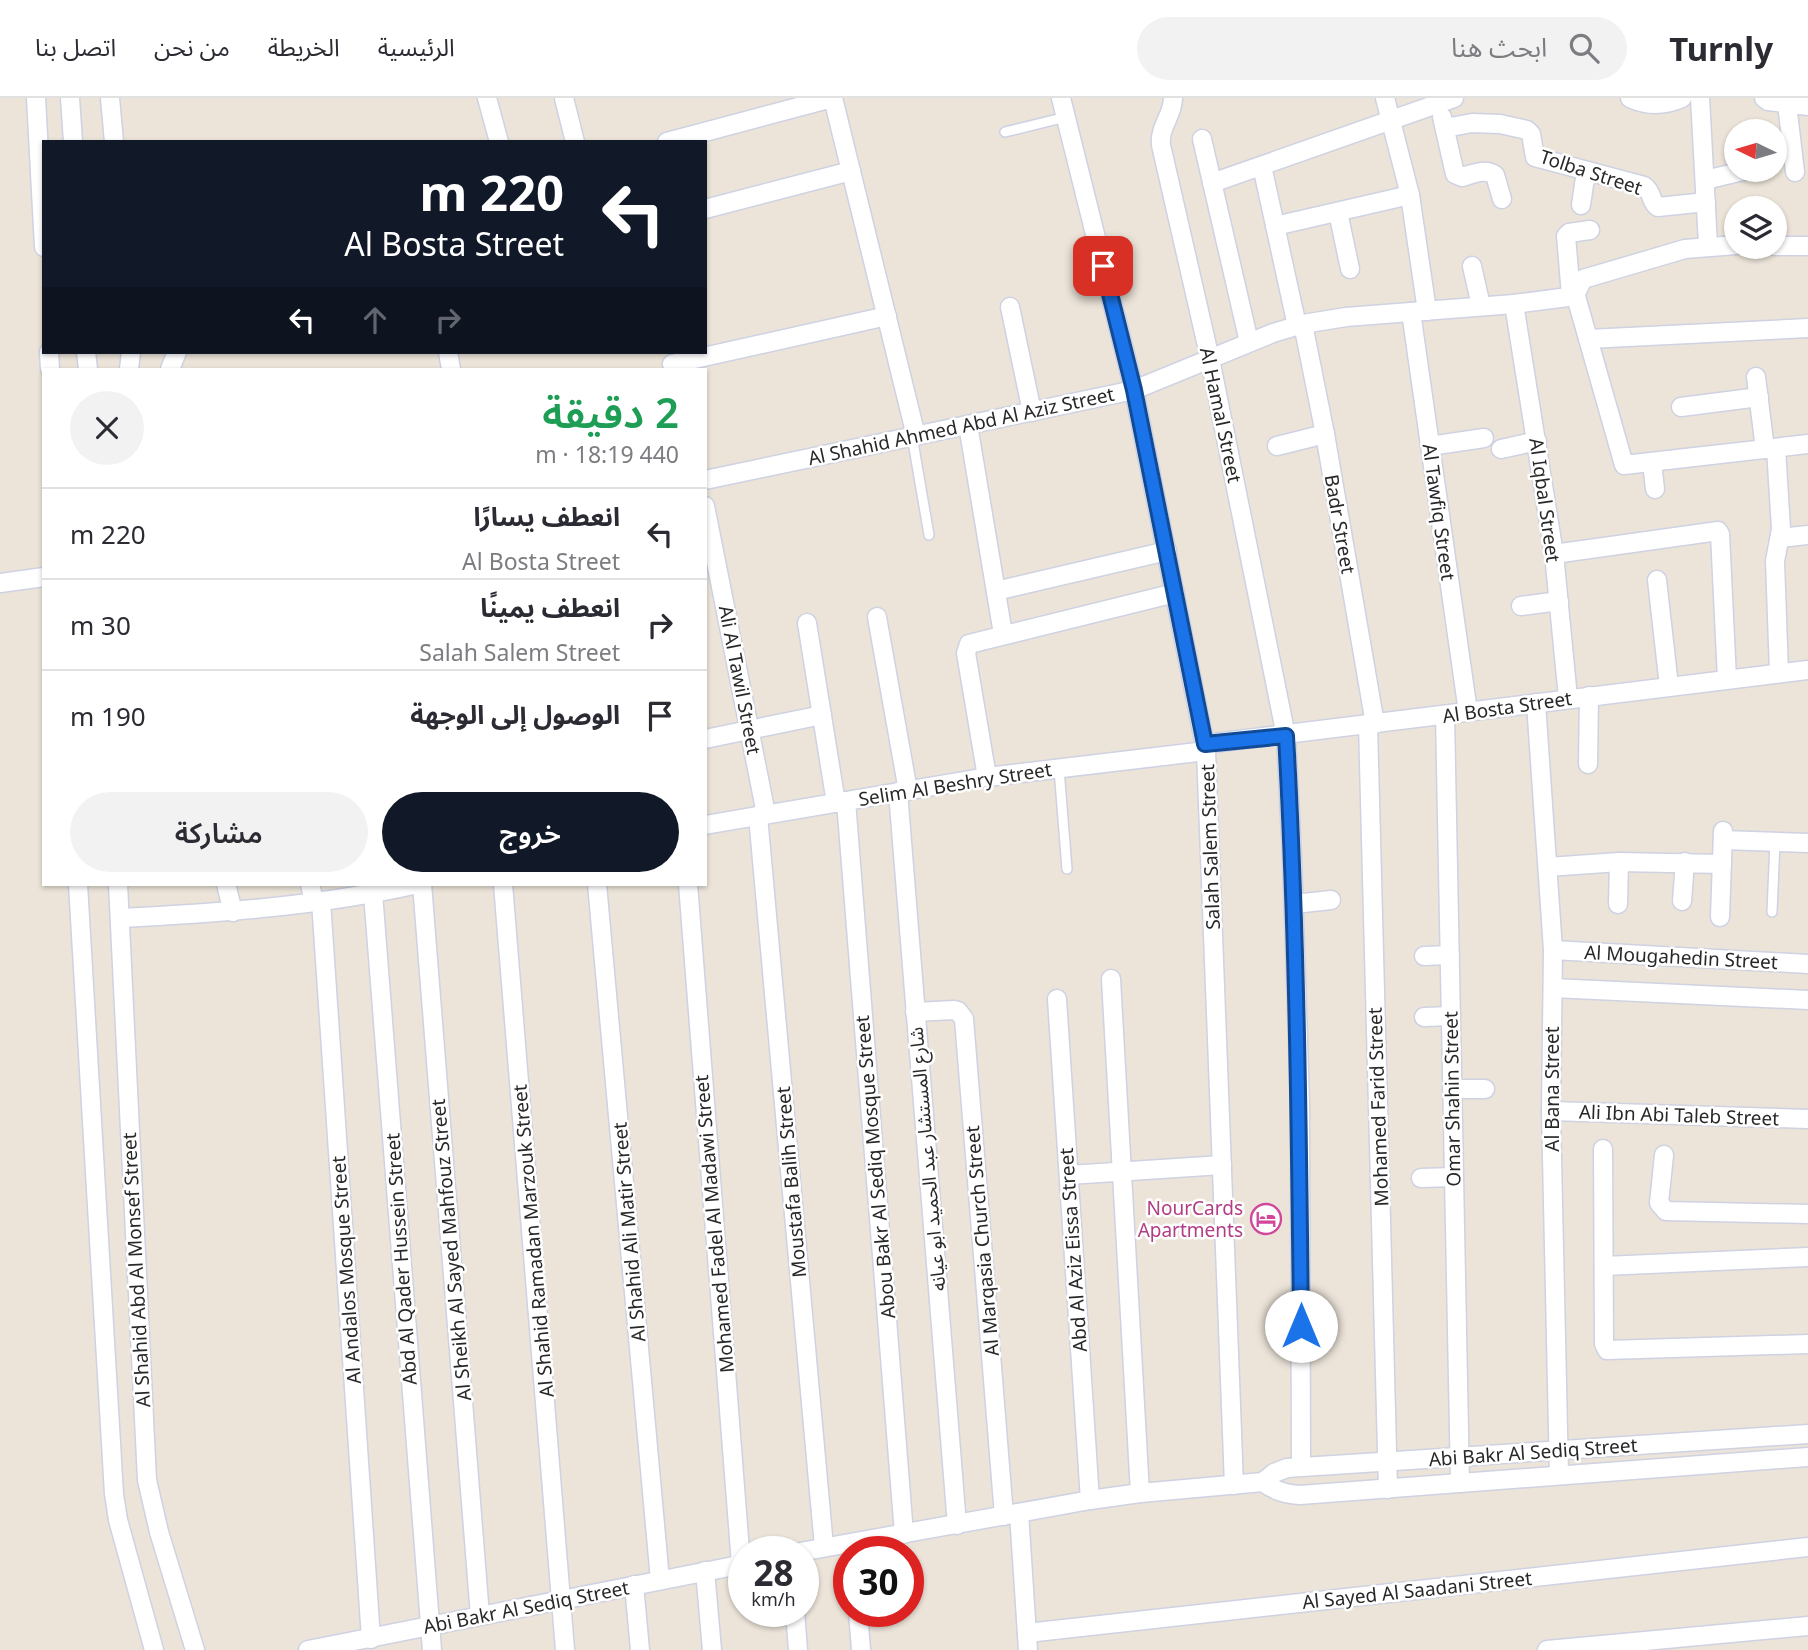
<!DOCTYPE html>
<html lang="ar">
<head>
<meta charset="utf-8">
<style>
  body { margin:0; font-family:"Noto Sans","Noto Sans Arabic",sans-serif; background:#f2f2f3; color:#2b2b33; direction:rtl; height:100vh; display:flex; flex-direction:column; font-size:26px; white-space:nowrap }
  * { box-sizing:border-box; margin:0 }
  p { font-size:23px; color:#7c7c81 }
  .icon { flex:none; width:38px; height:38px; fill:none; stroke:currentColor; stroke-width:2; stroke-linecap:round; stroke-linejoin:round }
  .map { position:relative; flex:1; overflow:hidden; direction:ltr }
  .details { position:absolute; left:42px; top:270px; width:665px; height:518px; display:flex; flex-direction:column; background:#fff; border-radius:0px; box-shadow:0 2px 5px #0004; direction:rtl }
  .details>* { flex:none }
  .guide { position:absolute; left:42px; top:42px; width:665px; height:214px; border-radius:0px; box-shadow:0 2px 5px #0004; direction:rtl; background:#111827; color:#fff; overflow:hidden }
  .needle { width:46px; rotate:275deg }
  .fabs { position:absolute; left:1724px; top:21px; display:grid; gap:14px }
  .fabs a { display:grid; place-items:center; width:63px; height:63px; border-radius:50%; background:#fff; box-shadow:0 2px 5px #0004; font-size:35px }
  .speed { position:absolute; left:728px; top:1438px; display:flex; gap:14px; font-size:35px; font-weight:700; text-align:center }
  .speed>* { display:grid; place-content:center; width:91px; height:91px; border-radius:50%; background:#fff; box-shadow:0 2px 5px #0004; line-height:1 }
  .speed small { font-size:18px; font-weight:400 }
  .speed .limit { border:10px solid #d22; background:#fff; color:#111 }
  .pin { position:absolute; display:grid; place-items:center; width:60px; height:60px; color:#fff; margin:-30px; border-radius:14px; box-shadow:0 4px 10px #0006 }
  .me { position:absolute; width:77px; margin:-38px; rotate:0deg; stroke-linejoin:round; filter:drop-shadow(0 0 5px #0008) }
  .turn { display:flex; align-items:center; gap:24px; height:147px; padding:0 28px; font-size:32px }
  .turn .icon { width:91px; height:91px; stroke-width:2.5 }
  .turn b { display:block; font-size:49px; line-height:60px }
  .lanes { display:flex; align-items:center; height:66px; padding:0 28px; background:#0003; justify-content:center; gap:35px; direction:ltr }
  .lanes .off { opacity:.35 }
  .round { display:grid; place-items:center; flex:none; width:74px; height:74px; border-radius:37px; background:#f2f2f3 }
  .summary { display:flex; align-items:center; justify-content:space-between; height:119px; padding:0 28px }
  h1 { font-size:42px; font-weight:600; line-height:52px; color:#1e9e55 }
  .button { display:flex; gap:14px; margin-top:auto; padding:14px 28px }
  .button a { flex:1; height:80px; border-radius:42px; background:#111827; color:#fff; font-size:28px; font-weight:600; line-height:80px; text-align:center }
  .button a+a { background:#f2f2f3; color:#2b2b33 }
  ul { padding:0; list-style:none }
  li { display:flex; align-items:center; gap:21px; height:91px; padding:0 28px; border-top:2px solid #e1e1e2 }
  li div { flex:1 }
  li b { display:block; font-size:26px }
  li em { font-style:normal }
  header { display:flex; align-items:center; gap:42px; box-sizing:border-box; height:98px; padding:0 35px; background:#fff; border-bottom:2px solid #e1e1e2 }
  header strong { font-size:33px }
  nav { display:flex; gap:38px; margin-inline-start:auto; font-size:24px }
  .search { width:490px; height:63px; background:#f2f2f3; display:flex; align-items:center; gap:18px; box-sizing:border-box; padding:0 24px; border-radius:38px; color:#7c7c81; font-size:26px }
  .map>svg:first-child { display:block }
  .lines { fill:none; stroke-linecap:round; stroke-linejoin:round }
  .lane-casing { stroke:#ced2e2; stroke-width:12 }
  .street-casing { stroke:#ced2e2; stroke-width:21 }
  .lane { stroke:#fff; stroke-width:9 }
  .street { stroke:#fff; stroke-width:18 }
  .route-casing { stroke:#114b97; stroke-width:18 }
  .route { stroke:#1a73e8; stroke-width:12 }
  .labels { text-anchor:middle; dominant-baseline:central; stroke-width:5; stroke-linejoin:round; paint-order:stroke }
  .street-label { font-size:19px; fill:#282828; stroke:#fff }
  .hotel-label { font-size:19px; fill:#b23c85; stroke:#fff; text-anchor:end }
</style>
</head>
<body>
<header>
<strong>Turnly</strong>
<div class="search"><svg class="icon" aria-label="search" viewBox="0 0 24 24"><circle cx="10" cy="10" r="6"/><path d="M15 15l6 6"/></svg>ابحث هنا</div>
<nav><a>الرئيسية</a><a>الخريطة</a><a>من نحن</a><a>اتصل بنا</a></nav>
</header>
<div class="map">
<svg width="1808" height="1552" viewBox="0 0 1808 1552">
  <rect width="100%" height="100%" fill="#ece4d9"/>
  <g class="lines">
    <!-- lane casing -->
    <g class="lane-casing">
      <g id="lane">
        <path d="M1005,34L1066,19"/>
        <path d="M912,338L929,437"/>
        <path d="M1059,671L1067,771"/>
        <path d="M1772,814L1775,744"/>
      </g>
    </g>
    <!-- street casing -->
    <g class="street-casing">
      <g id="street">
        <path d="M36,0L44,149"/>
        <path d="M70,0L73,44"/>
        <path d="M110,0L114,44"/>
        <path d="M487,0L499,44"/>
        <path d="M564,0L575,44"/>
        <path d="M833,0L916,338"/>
        <path d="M1061,0L1134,292L1206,653L1234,1387"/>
        <path d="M1173,0C1173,18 1159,28 1161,47L1210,261L1286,638L1292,759L1300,1005L1301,1368"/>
        <path d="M1385,0L1410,97L1427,213"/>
        <path d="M1630,0C1647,8 1664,8 1682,0"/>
        <path d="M1700,0L1708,147"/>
        <path d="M1764,0L1768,3L1808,8"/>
        <path d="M1787,6L1795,74"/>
        <path d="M1442,19L1455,76L1462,79C1473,76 1485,70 1495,77L1502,101"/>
        <path d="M1445,30L1472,25L1500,26L1527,32L1531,36L1535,59L1644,88C1653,94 1650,104 1658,109L1706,104"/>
        <path d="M1202,41L1249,244"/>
        <path d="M667,44L832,0"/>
        <path d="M1262,68L1297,228"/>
        <path d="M1705,82L1743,73"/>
        <path d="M1212,85L1454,0"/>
        <path d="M1581,107L1586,73"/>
        <path d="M705,111L851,73"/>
        <path d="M1338,114L1350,171"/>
        <path d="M1275,128L1410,97"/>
        <path d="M1774,148H1808"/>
        <path d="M1472,168L1481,208"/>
        <path d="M1575,195L1624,367L1808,346"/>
        <path d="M1571,197L1566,138L1569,135L1590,132"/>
        <path d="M1514,206L1554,456L1568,600"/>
        <path d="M1010,209L1032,314"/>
        <path d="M1411,214L1468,614"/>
        <path d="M1303,226L1325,336L1375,626"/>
        <path d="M1588,241L1808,230"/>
        <path d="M49,254L50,271"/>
        <path d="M86,254L88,271"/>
        <path d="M448,254L451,271"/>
        <path d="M672,266L887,218"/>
        <path d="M129,271L131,254"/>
        <path d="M170,271L177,254"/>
        <path d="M1756,279L1765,351"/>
        <path d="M1681,309L1759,299"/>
        <path d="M968,327L1003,536"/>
        <path d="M1277,348L1325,336"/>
        <path d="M1430,348L1484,340"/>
        <path d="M1776,350L1781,431L1775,463L1779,575"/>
        <path d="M1501,351L1537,343"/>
        <path d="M1652,365L1655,391"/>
        <path d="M705,382L1134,292L1273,235L1303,226L1346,219L1514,206L1568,199L1577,193L1583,181L1685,151L1736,147"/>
        <path d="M705,408L766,716"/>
        <path d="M1780,440L1808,437"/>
        <path d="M1554,456L1718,433L1720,436L1727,581"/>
        <path d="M1657,482L1669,588"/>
        <path d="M0,485L44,479"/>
        <path d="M996,493L1167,453"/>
        <path d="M1521,508L1559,503"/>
        <path d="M877,519L908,693"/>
        <path d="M807,525L836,705"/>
        <path d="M1536,605L1553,852L1551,1013L1559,1377"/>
        <path d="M1445,617L1460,1385"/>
        <path d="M1368,626L1388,1391"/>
        <path d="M705,641L822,617"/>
        <path d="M1205,646L1808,572"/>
        <path d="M1588,666L1589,598"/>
        <path d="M987,679L966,555L969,546L1175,495"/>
        <path d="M898,694L957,1427"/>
        <path d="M846,703L904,1436"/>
        <path d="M758,718L824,1449"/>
        <path d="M705,727L987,679L1206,653"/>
        <path d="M1723,742L1808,745"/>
        <path d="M1548,769L1619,764L1722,766"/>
        <path d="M78,786L114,1396L118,1422L154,1552"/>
        <path d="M118,786L147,1382L159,1434L195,1552"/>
        <path d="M226,786L233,814"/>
        <path d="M310,786L314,804"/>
        <path d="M422,786L480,1518"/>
        <path d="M503,786L565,1552"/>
        <path d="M597,786L660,1482"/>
        <path d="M688,786L741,1466"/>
        <path d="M373,795L432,1552"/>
        <path d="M321,803L371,1541"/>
        <path d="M1682,803L1685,764"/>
        <path d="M1294,806L1331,802"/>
        <path d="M1618,806L1619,764"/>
        <path d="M1720,819L1723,733"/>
        <path d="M120,820C220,815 320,808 418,786"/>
        <path d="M1553,852L1808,866"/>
        <path d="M1424,858L1450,857"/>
        <path d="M1111,881L1140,1395"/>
        <path d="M1553,890L1808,902"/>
        <path d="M1057,901L1090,1402"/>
        <path d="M915,914L954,912L958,913L964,921L1004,1418"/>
        <path d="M1424,919L1451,918"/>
        <path d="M1452,991H1485"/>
        <path d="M1551,1013L1808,1021"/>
        <path d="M1603,1051L1604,1246L1607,1252L1808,1246"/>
        <path d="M1664,1057L1659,1105L1666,1113L1808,1116"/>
        <path d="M1069,1077L1222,1067"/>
        <path d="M1421,1080L1454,1079"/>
        <path d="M1604,1168L1808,1159"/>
        <path d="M1263,1384C1275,1393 1285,1396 1300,1397L1808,1359"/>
        <path d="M1019,1415L1028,1552"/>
        <path d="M800,1454L1090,1402L1140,1395L1263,1384L1274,1375L1287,1370L1808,1336"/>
        <path d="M705,1473L712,1552"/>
        <path d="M634,1487L640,1552"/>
        <path d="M795,1514L798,1552"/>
        <path d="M858,1514L861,1552"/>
        <path d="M1027,1535L1808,1449"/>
        <path d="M308,1552L744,1466"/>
        <path d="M1547,1552L1808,1528"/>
      </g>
    </g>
    <!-- lane -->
    <use href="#lane" class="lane"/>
    <!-- street -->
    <use href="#street" class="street"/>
  </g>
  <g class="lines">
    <!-- route casing -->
    <g class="route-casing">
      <path id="route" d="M1103,168L1134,292L1205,646L1286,638C1297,834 1299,1031 1301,1228"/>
    </g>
    <!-- route -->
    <use href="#route" class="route"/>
  </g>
  <!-- icons -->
  <defs>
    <g id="hotel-ring" transform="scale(1.575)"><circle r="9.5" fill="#fff" stroke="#d1479c" stroke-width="1.5"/><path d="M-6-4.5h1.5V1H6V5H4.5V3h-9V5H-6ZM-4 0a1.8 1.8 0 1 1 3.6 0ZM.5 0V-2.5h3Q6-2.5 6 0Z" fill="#d1479c"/></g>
  </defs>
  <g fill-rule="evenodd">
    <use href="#hotel-ring" x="1266" y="1121"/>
  </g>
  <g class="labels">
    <!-- street labels -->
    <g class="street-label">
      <text transform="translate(1591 74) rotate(18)">Tolba Street</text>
      <text transform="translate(1221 317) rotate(78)">Al Hamal Street</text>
      <text transform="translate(961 328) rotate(-12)">Al Shahid Ahmed Abd Al Aziz Street</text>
      <text transform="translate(1545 402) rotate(82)">Al Iqbal Street</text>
      <text transform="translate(1439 414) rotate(82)">Al Tawfiq Street</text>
      <text transform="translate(1340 426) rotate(80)">Badr Street</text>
      <text transform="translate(740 582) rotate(79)">Ali Al Tawil Street</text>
      <text transform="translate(1507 609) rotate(-8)">Al Bosta Street</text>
      <text transform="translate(955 686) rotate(-9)">Selim Al Beshry Street</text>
      <text transform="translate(1210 749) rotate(-92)">Salah Salem Street</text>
      <text transform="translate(1681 859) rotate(3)">Al Mougahedin Street</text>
      <text transform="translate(1552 991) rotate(-90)">Al Bana Street</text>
      <text transform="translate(1452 1001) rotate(-91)">Omar Shahin Street</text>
      <text transform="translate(1378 1009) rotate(-92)">Mohamed Farid Street</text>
      <text transform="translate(1679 1017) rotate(2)">Ali Ibn Abi Taleb Street</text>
      <text transform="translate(927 1061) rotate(-95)">شارع المستشار عبد الحميد ابو عيانه</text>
      <text transform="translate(875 1069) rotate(-95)">Abou Bakr Al Sediq Mosque Street</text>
      <text transform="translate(791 1084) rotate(-95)">Moustafa Balih Street</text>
      <text transform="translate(714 1126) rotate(-95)">Mohamed Fadel Al Madawi Street</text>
      <text transform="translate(629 1134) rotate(-95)">Al Shahid Ali Matir Street</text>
      <text transform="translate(533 1143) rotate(-95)">Al Shahid Ramadan Marzouk Street</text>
      <text transform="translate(982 1143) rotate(-95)">Al Marqasia Church Street</text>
      <text transform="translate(451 1152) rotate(-95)">Al Sheikh Al Sayed Mahfouz Street</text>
      <text transform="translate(1073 1152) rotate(-94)">Abd Al Aziz Eissa Street</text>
      <text transform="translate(401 1161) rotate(-94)">Abd Al Qader Hussein Street</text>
      <text transform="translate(136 1172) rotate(-93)">Al Shahid Abd Al Monsef Street</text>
      <text transform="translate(346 1172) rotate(-94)">Al Andalos Mosque Street</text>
      <text transform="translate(1533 1354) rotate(-4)">Abi Bakr Al Sediq Street</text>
      <text transform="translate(1417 1492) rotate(-6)">Al Sayed Al Saadani Street</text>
      <text transform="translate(526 1509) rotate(-11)">Abi Bakr Al Sediq Street</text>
    </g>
    <!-- hotel labels -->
    <g class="hotel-label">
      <text x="1243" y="1110">NourCards<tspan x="1243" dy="22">Apartments</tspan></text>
    </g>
  </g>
</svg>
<div class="fabs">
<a><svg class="needle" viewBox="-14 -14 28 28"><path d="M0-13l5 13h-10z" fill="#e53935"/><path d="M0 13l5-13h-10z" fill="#7c7c81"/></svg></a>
<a><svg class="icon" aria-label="layers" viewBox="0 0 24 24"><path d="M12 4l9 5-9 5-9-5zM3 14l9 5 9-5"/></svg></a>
</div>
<div class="speed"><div>28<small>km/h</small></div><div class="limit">30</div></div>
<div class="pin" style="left:1103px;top:168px;background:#d93025"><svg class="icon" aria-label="arrive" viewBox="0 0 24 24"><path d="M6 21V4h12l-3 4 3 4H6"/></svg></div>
<svg class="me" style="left:1301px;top:1228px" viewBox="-20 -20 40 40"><circle r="19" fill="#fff"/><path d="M0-13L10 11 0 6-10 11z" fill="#1a73e8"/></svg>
<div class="guide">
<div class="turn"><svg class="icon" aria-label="left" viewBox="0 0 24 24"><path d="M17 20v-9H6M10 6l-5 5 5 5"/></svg><div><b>220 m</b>Al Bosta Street</div></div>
<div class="lanes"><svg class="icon" aria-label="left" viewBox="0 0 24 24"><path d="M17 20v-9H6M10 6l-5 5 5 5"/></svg><svg class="icon off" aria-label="ahead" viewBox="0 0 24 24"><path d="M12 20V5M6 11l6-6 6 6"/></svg><svg class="icon off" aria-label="right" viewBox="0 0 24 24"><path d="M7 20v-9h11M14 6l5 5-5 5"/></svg></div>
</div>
<section class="details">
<div class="summary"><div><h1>2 دقيقة</h1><p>440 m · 18:19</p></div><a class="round"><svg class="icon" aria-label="close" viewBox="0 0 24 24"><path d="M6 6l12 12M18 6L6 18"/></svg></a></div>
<ul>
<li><svg class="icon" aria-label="left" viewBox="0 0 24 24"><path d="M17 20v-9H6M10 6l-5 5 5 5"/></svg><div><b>انعطف يسارًا</b><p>Al Bosta Street</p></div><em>220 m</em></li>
<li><svg class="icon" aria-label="right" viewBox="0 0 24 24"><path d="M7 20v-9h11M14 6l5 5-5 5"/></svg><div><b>انعطف يمينًا</b><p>Salah Salem Street</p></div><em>30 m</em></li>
<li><svg class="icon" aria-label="arrive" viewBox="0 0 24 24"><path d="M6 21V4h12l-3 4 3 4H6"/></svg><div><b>الوصول إلى الوجهة</b></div><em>190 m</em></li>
</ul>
<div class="button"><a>خروج</a><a>مشاركة</a></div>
</section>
</div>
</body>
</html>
